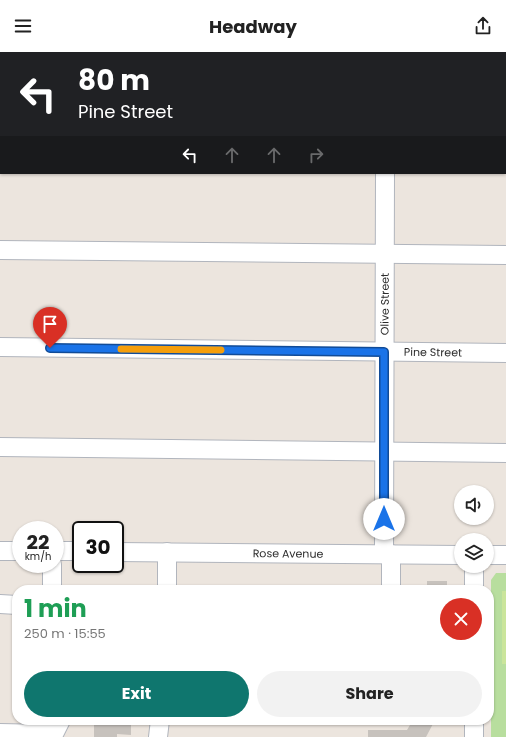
<!DOCTYPE html>
<html lang="en">
<head>
<meta charset="utf-8">
<style>
  body { margin:0; font-family:Poppins,sans-serif; background:#f2f2f2; color:#222; height:100vh; display:flex; flex-direction:column; font-size:15px; white-space:nowrap }
  * { box-sizing:border-box; margin:0 }
  p { font-size:13px; color:#767676 }
  .icon { flex:none; width:22px; height:22px; fill:none; stroke:currentColor; stroke-width:2; stroke-linecap:round; stroke-linejoin:round }
  .map { position:relative; flex:1; overflow:hidden }
  .drawer { position:absolute; left:12px; top:533px; width:482px; height:140px; display:flex; flex-direction:column; background:#fff; border-radius:16px; box-shadow:0 1px 3px #0004 }
  .drawer>* { flex:none }
  .banner { position:absolute; left:0px; top:0px; width:506px; height:122px; box-shadow:0 1px 3px #0004; background:#202124; color:#fff; overflow:hidden }
  .fabs { position:absolute; left:454px; top:433px; display:grid; gap:8px }
  .fabs a { display:grid; place-items:center; width:40px; height:40px; border-radius:50%; background:#fff; box-shadow:0 1px 3px #0004; font-size:20px }
  .speed { position:absolute; left:12px; top:469px; display:flex; gap:8px; font-size:20px; font-weight:700; text-align:center }
  .speed>* { display:grid; place-content:center; width:52px; height:52px; border-radius:50%; background:#fff; box-shadow:0 1px 3px #0004; line-height:1 }
  .speed small { font-size:10px; font-weight:400 }
  .speed .limit { border:2px solid #111; border-radius:6px; background:#fff; color:#111 }
  .pin { position:absolute; display:grid; place-items:center; width:34px; height:34px; color:#fff; margin:-41px -17px; border-radius:50% 50% 50% 0; rotate:-45deg; box-shadow:0 0 4px #0007 }
  .pin .icon { rotate:45deg }
  .me { position:absolute; width:44px; margin:-22px; rotate:0deg; stroke-linejoin:round; filter:drop-shadow(0 0 3px #0008) }
  .turn { display:flex; align-items:center; gap:14px; height:84px; padding:0 12px; font-size:18px }
  .turn .icon { width:52px; height:52px; stroke-width:2.5 }
  .turn b { display:block; font-size:28px; line-height:34px }
  .lanes { display:flex; align-items:center; height:38px; padding:0 12px; background:#0003; justify-content:center; gap:20px; direction:ltr }
  .lanes .off { opacity:.35 }
  .round { display:grid; place-items:center; flex:none; width:42px; height:42px; border-radius:21px; background:#f2f2f2 }
  .headline { display:flex; align-items:center; justify-content:space-between; height:68px; padding:0 12px }
  h1 { font-size:24px; font-weight:700; line-height:30px; color:#1e9e55 }
  .primary-button { display:flex; gap:8px; margin-top:auto; padding:8px 12px }
  .primary-button a { flex:1; height:46px; border-radius:24px; background:#0f766e; color:#fff; font-size:16px; font-weight:700; line-height:46px; text-align:center }
  .primary-button a+a { background:#f2f2f2; color:#222 }
  header { display:flex; justify-content:space-between; align-items:center; height:52px; padding:0 12px; background:#fff; font-size:18px; font-weight:700 }
  .map>svg:first-child { display:block }
  .green { fill:#b8de9e }
  .pitch { fill:#cae59b }
  .building { fill:#c7c2bd }
  .lines { fill:none; stroke-linecap:round; stroke-linejoin:round }
  .minor-casing { stroke:#b1b5bd; stroke-width:20 }
  .minor { stroke:#fff; stroke-width:18 }
  .route-casing { stroke:#114b97; stroke-width:10 }
  .route { stroke:#1a73e8; stroke-width:7 }
  .slow { stroke:#f59e0b; stroke-width:7 }
  .labels { text-anchor:middle; dominant-baseline:central; stroke-width:3; stroke-linejoin:round; paint-order:stroke }
  .street-label { font-size:11px; fill:#2b2b2b; stroke:#fff }
</style>
</head>
<body>
<header><svg class="icon" aria-label="menu" viewBox="0 0 24 24"><path d="M4 6h16M4 12h16M4 18h16"/></svg>Headway<svg class="icon" aria-label="share" viewBox="0 0 24 24"><path d="M12 15V3M7 8l5-5 5 5M5 13v7h14v-7"/></svg></header>
<div class="map">
<svg width="506" height="685" viewBox="0 0 506 685">
  <rect width="100%" height="100%" fill="#ece5de"/>
  <!-- green -->
  <path class="green" d="M496,521H506V685H491V528Z"/>
  <!-- pitch -->
  <rect class="pitch" x="502" y="539" width="4" height="73"/>
  <!-- building -->
  <g class="building">
    <path d="M427,529H447V538H416V534H427Z"/>
    <path d="M94,668H131V683L117,682V685H94Z"/>
    <path d="M413,668H435L426,685H368V678H407Z"/>
  </g>
  <g class="lines">
    <!-- minor casing -->
    <g class="minor-casing">
      <g id="minor">
        <path d="M387,1V0"/>
        <path d="M0,94H1"/>
        <path d="M505,99H506"/>
        <path d="M0,198L506,203"/>
        <path id="s1" d="M0,295L506,301"/>
        <path d="M0,395L506,401"/>
        <path d="M0,499H21"/>
        <path d="M55,499H81"/>
        <path id="s2" d="M115,500L461,503"/>
        <path d="M167,500V538"/>
        <path id="s3" d="M384,502L385,121"/>
        <path d="M391,502V538"/>
        <path d="M487,503H506"/>
        <path d="M474,514V538"/>
        <path d="M52,538V512"/>
        <path d="M0,552L17,553"/>
        <path d="M39,668L46,682H54L61,668"/>
        <path d="M474,668V685"/>
        <path d="M0,681L46,682"/>
        <path d="M158,685L160,668"/>
      </g>
    </g>
    <!-- minor -->
    <use href="#minor" class="minor"/>
  </g>
  <g class="lines">
    <!-- route casing -->
    <g class="route-casing">
      <path id="route" d="M50,296L384,300V467"/>
    </g>
    <!-- route -->
    <use href="#route" class="route"/>
    <!-- slow -->
    <path class="slow" d="M121,297L221,298"/>
  </g>
  <g class="labels">
    <!-- street labels -->
    <g class="street-label">
      <text stroke="none"><textPath href="#s3" startOffset="250">Olive Street</textPath></text>
      <text stroke="none"><textPath href="#s1" startOffset="433">Pine Street</textPath></text>
      <text stroke="none"><textPath href="#s2" startOffset="173">Rose Avenue</textPath></text>
    </g>
  </g>
</svg>
<div class="fabs">
<a><svg class="icon" aria-label="sound" viewBox="0 0 24 24"><path d="M4 9h4l5-4v14l-5-4H4zM17 9q2 3 0 6"/></svg></a>
<a><svg class="icon" aria-label="layers" viewBox="0 0 24 24"><path d="M12 4l9 5-9 5-9-5zM3 14l9 5 9-5"/></svg></a>
</div>
<div class="speed"><div>22<small>km/h</small></div><div class="limit">30</div></div>
<div class="pin" style="left:50px;top:296px;background:#d93025"><svg class="icon" aria-label="arrive" viewBox="0 0 24 24"><path d="M6 21V4h12l-3 4 3 4H6"/></svg></div>
<svg class="me" style="left:384px;top:467px" viewBox="-20 -20 40 40"><circle r="19" fill="#fff"/><path d="M0-13L10 11 0 6-10 11z" fill="#1a73e8"/></svg>
<div class="banner">
<div class="turn"><svg class="icon" aria-label="left" viewBox="0 0 24 24"><path d="M17 20v-9H6M10 6l-5 5 5 5"/></svg><div><b>80 m</b>Pine Street</div></div>
<div class="lanes"><svg class="icon" aria-label="left" viewBox="0 0 24 24"><path d="M17 20v-9H6M10 6l-5 5 5 5"/></svg><svg class="icon off" aria-label="ahead" viewBox="0 0 24 24"><path d="M12 20V5M6 11l6-6 6 6"/></svg><svg class="icon off" aria-label="ahead" viewBox="0 0 24 24"><path d="M12 20V5M6 11l6-6 6 6"/></svg><svg class="icon off" aria-label="right" viewBox="0 0 24 24"><path d="M7 20v-9h11M14 6l5 5-5 5"/></svg></div>
</div>
<section class="drawer">
<div class="headline"><div><h1>1 min</h1><p>250 m · 15:55</p></div><a class="round" style="background:#d93025;color:#fff"><svg class="icon" aria-label="close" viewBox="0 0 24 24"><path d="M6 6l12 12M18 6L6 18"/></svg></a></div>
<div class="primary-button"><a>Exit</a><a>Share</a></div>
</section>
</div>
</body>
</html>
